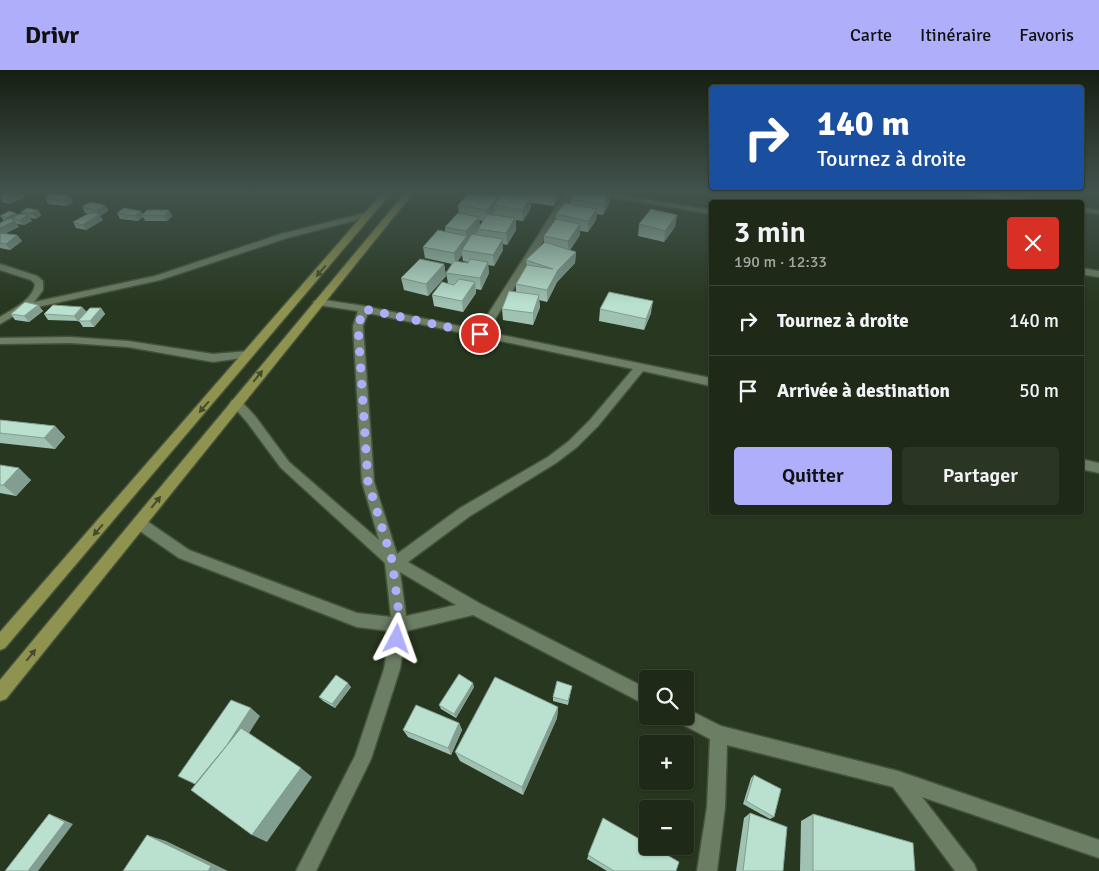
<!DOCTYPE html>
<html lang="fr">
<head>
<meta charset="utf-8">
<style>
  body { margin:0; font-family:Signika,sans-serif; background:#2b3524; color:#f1f3f6; height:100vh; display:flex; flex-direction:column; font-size:19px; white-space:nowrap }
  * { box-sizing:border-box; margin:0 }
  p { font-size:16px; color:#a1a6a1 }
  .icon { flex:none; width:28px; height:28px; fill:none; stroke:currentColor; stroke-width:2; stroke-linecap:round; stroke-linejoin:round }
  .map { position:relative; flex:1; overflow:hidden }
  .drawer { position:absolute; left:709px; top:130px; width:375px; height:315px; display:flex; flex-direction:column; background:#1e2917; border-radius:5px; box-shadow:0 1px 4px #0004,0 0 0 1px #3c4536 }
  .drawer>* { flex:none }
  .top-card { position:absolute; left:709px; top:15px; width:375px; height:105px; border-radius:5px; box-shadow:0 1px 4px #0004,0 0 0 1px #3c4536; background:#1a4fa0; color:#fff; overflow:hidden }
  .controls { position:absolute; left:639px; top:600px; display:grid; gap:10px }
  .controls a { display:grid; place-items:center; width:55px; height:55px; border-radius:5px; background:#1e2917; box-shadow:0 1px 4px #0004,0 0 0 1px #3c4536; font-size:25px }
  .pin { position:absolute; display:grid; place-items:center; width:42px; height:42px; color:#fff; margin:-21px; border:2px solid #fff; border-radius:50%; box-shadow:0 1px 5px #0007 }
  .me { position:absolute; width:55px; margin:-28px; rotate:4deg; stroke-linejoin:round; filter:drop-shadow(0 0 4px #0008) }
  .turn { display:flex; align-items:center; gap:18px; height:105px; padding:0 25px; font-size:22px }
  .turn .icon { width:65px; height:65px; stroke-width:2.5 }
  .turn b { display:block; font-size:35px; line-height:42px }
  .round { display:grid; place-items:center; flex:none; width:52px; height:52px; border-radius:5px; background:#2b3524 }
  .headline { display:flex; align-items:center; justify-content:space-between; height:85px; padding:0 25px }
  h1 { font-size:30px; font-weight:600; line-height:38px }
  .button { display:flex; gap:10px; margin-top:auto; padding:10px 25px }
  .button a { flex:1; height:58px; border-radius:5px; background:#aeaefa; color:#111; font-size:20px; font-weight:600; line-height:58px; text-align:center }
  .button a+a { background:#2b3524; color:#f1f3f6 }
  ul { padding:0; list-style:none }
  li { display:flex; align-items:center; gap:15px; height:70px; padding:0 25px; border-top:1px solid #3c4536 }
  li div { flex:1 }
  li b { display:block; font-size:19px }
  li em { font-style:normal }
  header { display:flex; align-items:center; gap:30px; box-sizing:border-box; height:70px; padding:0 25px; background:#aeaefa; color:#111 }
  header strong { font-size:24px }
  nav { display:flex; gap:28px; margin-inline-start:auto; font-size:18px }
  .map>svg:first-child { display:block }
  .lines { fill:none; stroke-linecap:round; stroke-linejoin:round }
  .minor-casing { stroke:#45513d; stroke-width:3 }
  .major-casing { stroke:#45513d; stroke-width:3 }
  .minor { fill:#6c7e63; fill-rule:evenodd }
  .major { fill:#8f9350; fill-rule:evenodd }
  .wall { fill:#a0c2b2; fill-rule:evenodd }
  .shaded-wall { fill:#829e91 }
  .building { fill:#bae1cf; stroke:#829e91 }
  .oneway { fill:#464c2b }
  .route { stroke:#aeaefa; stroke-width:9; stroke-dasharray:0 16.2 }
</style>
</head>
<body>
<header>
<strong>Drivr</strong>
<nav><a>Carte</a><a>Itinéraire</a><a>Favoris</a></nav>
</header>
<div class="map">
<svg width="1099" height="801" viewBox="0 0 1099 801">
  <rect width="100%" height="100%" fill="#28371f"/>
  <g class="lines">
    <!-- minor casing -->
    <g class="minor-casing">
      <g id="minor">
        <path d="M565,123H573L487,262L711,308V316L643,301L598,356L577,377L556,393L470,446L408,492L479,533L648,619V636L473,545L406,561L400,599L371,689L316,801H296L355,686L384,599L390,561L357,557L179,488L134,457L132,453L134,449L139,447L144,449L189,480L357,543L391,547L385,493L281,398L247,352L230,333L232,330H240L255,346L289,392L379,470L362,412L353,256L358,241L318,235L313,232L318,229L364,236L478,260ZM368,243L633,299L590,350L569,371L548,387L460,438L397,484L374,412L363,256ZM400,502L456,535L406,546Z"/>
        <path d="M586,123H607L711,140V144Z"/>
        <path d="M986,123L1033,130L1037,132H1019L973,126L969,124Z"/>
        <path d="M1081,137L1099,140V144L1081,141Z"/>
        <path d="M369,142H372V146L287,168L160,210L24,240L0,254V247C13,239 33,230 35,214L31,210L0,200V194L37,206L43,211V220L34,232L155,206L281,164Z"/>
        <path d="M1081,198L1099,201V207L1081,204Z"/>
        <path d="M70,267L128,271L213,284L249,281L254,284L249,287L213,292L128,277L70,273L0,274V268Z"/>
        <path d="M1081,389L1099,393V403L1081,399Z"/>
        <path d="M685,638L721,656L898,701L1099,770V788L922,727L974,794L977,801H955L893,717L727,675L725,737L717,801H697L707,737L710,669L678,652L676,646H685Z"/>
      </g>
    </g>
    <!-- major casing -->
    <g class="major-casing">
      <g id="major">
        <path d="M382,123H391L5,578L0,580V562Z"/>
        <path d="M405,123H413L6,629L0,631V610Z"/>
      </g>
    </g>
    <!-- minor -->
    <use href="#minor" class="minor"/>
    <!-- major -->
    <use href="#major" class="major"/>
  </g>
  <!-- wall -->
  <g class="wall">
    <path d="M40,123H59L57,125L73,132L67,136L48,134L45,128L49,125L41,124Z"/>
    <path d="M494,123H560V126L554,136L531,133V138L523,151L516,150V160L507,175L503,174V180L494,196L488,195L489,203L481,220L476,219V223L463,242L434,236L432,225L448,213L446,203L452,194L425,188L423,177L445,161V157L459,143L458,135L494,126ZM479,150L483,151L480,156ZM462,185L463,191L468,192V193L457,192Z"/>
    <path d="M0,126L24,127L10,134L3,132L0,127Z"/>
    <path d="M570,129L609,134L603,145L597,144L596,150L588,162L580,161V165L570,180L576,182L575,193L557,212L547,232L539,230L540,237L533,255L503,250L502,239L516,222V214L527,196L526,190L544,174V166L556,150V144L570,134Z"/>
    <path d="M105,135L108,141L100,146L103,150L86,160L76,158L73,152L88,144L85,143L82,137Z"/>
    <path d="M38,140L41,145L36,149L30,148L32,151L24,155L17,154L19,157L4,164L17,165L22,171L10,180L0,178V153L4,151L0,146L16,143L17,145L23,144L21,142Z"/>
    <path d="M169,140L172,146L167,151H145L143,147L138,151L120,149L117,143L143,144Z"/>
    <path d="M677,145L675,157L664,172L638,166L639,154Z"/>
    <path d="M444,194L446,206L428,226L404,220L401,208Z"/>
    <path d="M38,235L43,241L29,252L15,250L11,244Z"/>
    <path d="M82,237L86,242L101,238L105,244L94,257H83L79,251L48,250L44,244Z"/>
    <path d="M600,239L651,243L644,260L599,251Z"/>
    <path d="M0,350L55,356L65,367L55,379L0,373Z"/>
    <path d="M0,395L31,410L16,426L0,423Z"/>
    <path d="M572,616L568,635L553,631V627Z"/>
    <path d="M351,617L335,638L323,631L319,627Z"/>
    <path d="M474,617L456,648L441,639L439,635Z"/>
    <path d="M558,637L557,648L523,725L460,691L455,682Z"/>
    <path d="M459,653L462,660L451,685L408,667L403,660Z"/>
    <path d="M754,705L774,747L770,749L743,734L751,708Z"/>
    <path d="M750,743L783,801H736L744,748Z"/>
    <path d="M813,744L915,801H800L801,751Z"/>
    <path d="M603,748L676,801H607L587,789Z"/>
  </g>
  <!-- shaded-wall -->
  <g class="shaded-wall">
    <path d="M16,123H22L24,127L10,134L6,128Z"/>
    <path d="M523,123H526L527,127L523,133Z"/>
    <path d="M555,123H560V126L554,136V125Z"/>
    <path d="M610,123L609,134L603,145L604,134Z"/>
    <path d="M70,126L73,132L67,136L64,130Z"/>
    <path d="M498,127L499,136L494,135V144L488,152L487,140Z"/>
    <path d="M531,127V138L523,151L522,140Z"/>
    <path d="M105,135L108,141L100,146L103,150L86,160L82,155L99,145L97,140Z"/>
    <path d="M597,139L596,150L588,162V151Z"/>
    <path d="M38,140L41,145L36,149L32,143Z"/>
    <path d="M169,140L172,146L167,151L164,146Z"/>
    <path d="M141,141L144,145H142L143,147L138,151L135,146Z"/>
    <path d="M16,143L20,148H12L19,157L0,165V158L10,153L6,148Z"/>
    <path d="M28,145L32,151L24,155L20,150Z"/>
    <path d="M677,145L675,157L664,172L665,161Z"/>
    <path d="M479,147L480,158L478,159V161L462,180V185L455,194L454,183L466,167V161Z"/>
    <path d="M515,148L516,160L507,175L506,163Z"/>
    <path d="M580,154V165L568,183V171Z"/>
    <path d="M17,165L22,171L10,180L6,174Z"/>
    <path d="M503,169V180L494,196L493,185Z"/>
    <path d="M576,182L575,193L557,212L547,232V220L558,200Z"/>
    <path d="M488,192L489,203L481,220L480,208Z"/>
    <path d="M444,194L446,206L428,226L426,214Z"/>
    <path d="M475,212L476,223L463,242L462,231Z"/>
    <path d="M539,225L540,237L533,255V243Z"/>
    <path d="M653,231L651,243L644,260L646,249Z"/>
    <path d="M38,235L43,241L29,252L24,246Z"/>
    <path d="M82,237L87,242L78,252L74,246Z"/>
    <path d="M101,238L105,244L94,257L90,251Z"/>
    <path d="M55,356L65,367L55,379L44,368Z"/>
    <path d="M19,398L31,410L16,426L3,415Z"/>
    <path d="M348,613L351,617L335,638L332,634Z"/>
    <path d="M473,613L474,617L456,648L454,644Z"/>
    <path d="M558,637L557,648L523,725L522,717Z"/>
    <path d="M251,638L260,646L212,722L200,716Z"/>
    <path d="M459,653L462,660L451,685L448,678Z"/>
    <path d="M301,698L312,707L267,772L252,765Z"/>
    <path d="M49,744L57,747L73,754L38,801H28Z"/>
    <path d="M147,765L166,771L228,801H208Z"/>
  </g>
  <!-- building -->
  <g class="building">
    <path d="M5,123H16L6,128L0,126Z"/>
    <path d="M469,123H478L498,127L487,140L458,135Z"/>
    <path d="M502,123H507L531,127L522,140L494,135Z"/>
    <path d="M543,123H555L554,125Z"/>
    <path d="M573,123H609L604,134L570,129Z"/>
    <path d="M51,124L70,126L64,130L45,128Z"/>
    <path d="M90,132L105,135L97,140L82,137Z"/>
    <path d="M565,133L597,139L588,151L556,144Z"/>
    <path d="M27,138L38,140L32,143L21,142Z"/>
    <path d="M124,138L141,141L135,146L117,143Z"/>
    <path d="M651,139L677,145L665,161L639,154Z"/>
    <path d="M147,140H169L164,146L142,145Z"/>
    <path d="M9,141L16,143L6,148L0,146Z"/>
    <path d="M91,142L100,144L82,155L73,152Z"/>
    <path d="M458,143L479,147L466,161L445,157Z"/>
    <path d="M20,144L28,145L20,150L12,148Z"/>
    <path d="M487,144L515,148L506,163L478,159Z"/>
    <path d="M10,148L15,151L0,158V153Z"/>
    <path d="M556,149L580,154L568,171L544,166Z"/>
    <path d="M438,160L467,166L454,183L423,177Z"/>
    <path d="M0,163L17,165L6,174L0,173Z"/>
    <path d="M472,164L503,169L493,185L462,180Z"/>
    <path d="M545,172L576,182L558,200L547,220L516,214L527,195L553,199L526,190Z"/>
    <path d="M420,189L444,194L426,214L401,208Z"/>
    <path d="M470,189L488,192L480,208L446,203L454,191L468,193Z"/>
    <path d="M459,209L475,212L462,231L432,225L442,212L454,215Z"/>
    <path d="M509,221L539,225L533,243L502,239Z"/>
    <path d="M609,222L653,231L646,249L600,239Z"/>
    <path d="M25,232L38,235L24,246L11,244Z"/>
    <path d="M53,235L82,237L74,246L44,244Z"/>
    <path d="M90,238H101L90,251H78Z"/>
    <path d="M0,350L55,356L44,368L0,363Z"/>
    <path d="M0,395L19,398L3,415H0Z"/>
    <path d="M459,604L473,613L454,644L439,635Z"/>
    <path d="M336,605L348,613L332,634L319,627Z"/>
    <path d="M495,607L558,637L522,717L455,682Z"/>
    <path d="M557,611L572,616L568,631L553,627Z"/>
    <path d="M231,630L251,638L227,675L195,714L178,706Z"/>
    <path d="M416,635L459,653L448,678L403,660Z"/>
    <path d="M241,658L301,698L252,765L191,720Z"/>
    <path d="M754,705L781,719L774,747L746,731Z"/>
    <path d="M750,743L787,757L783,801H743Z"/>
    <path d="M49,744L65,752L28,801H5Z"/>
    <path d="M813,744L913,773L915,801H813Z"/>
    <path d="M603,748L648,774V776H652L679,792L676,801H614L588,785Z"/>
    <path d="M147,765L211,796L208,801H123Z"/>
  </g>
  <!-- one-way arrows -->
  <defs><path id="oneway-solid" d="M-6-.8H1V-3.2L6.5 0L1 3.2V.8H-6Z" transform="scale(1.25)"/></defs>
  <g class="oneway">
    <use href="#oneway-solid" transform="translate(321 201) rotate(131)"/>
    <use href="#oneway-solid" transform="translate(258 306) rotate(-51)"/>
    <use href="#oneway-solid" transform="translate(204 337) rotate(131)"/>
    <use href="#oneway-solid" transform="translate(156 432) rotate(-51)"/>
    <use href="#oneway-solid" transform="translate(98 460) rotate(131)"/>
    <use href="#oneway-solid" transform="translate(31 585) rotate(-51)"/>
  </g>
  <!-- sky -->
  <linearGradient id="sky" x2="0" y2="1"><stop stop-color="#161e11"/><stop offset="0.52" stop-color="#42534d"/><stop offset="1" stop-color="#42534d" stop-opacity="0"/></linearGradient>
  <rect width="1099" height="235" fill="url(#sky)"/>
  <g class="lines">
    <!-- route -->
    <path class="route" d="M397,569L399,554L398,536L392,490L368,412L358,256L364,239L480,264"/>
  </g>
</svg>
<div class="controls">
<a><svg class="icon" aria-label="search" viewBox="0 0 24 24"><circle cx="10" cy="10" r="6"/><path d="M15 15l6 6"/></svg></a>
<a>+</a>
<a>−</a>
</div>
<div class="pin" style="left:480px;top:264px;background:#d93025"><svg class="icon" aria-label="arrive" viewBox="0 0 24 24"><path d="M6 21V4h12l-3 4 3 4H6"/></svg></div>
<svg class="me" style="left:397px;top:569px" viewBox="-20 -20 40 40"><path d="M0-17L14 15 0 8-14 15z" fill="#aeaefa" stroke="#fff" stroke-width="4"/></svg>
<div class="top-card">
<div class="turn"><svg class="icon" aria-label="right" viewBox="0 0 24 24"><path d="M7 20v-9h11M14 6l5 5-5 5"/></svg><div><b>140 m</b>Tournez à droite</div></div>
</div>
<section class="drawer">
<div class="headline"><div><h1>3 min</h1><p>190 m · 12:33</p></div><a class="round" style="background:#d93025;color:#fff"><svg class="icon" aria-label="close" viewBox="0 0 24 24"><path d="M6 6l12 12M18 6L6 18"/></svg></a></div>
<ul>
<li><svg class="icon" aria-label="right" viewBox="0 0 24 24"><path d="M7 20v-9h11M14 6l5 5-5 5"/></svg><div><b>Tournez à droite</b></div><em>140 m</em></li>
<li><svg class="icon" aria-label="arrive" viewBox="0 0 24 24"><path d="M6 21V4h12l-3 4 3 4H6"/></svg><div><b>Arrivée à destination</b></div><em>50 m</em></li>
</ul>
<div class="button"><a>Quitter</a><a>Partager</a></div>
</section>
</div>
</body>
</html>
